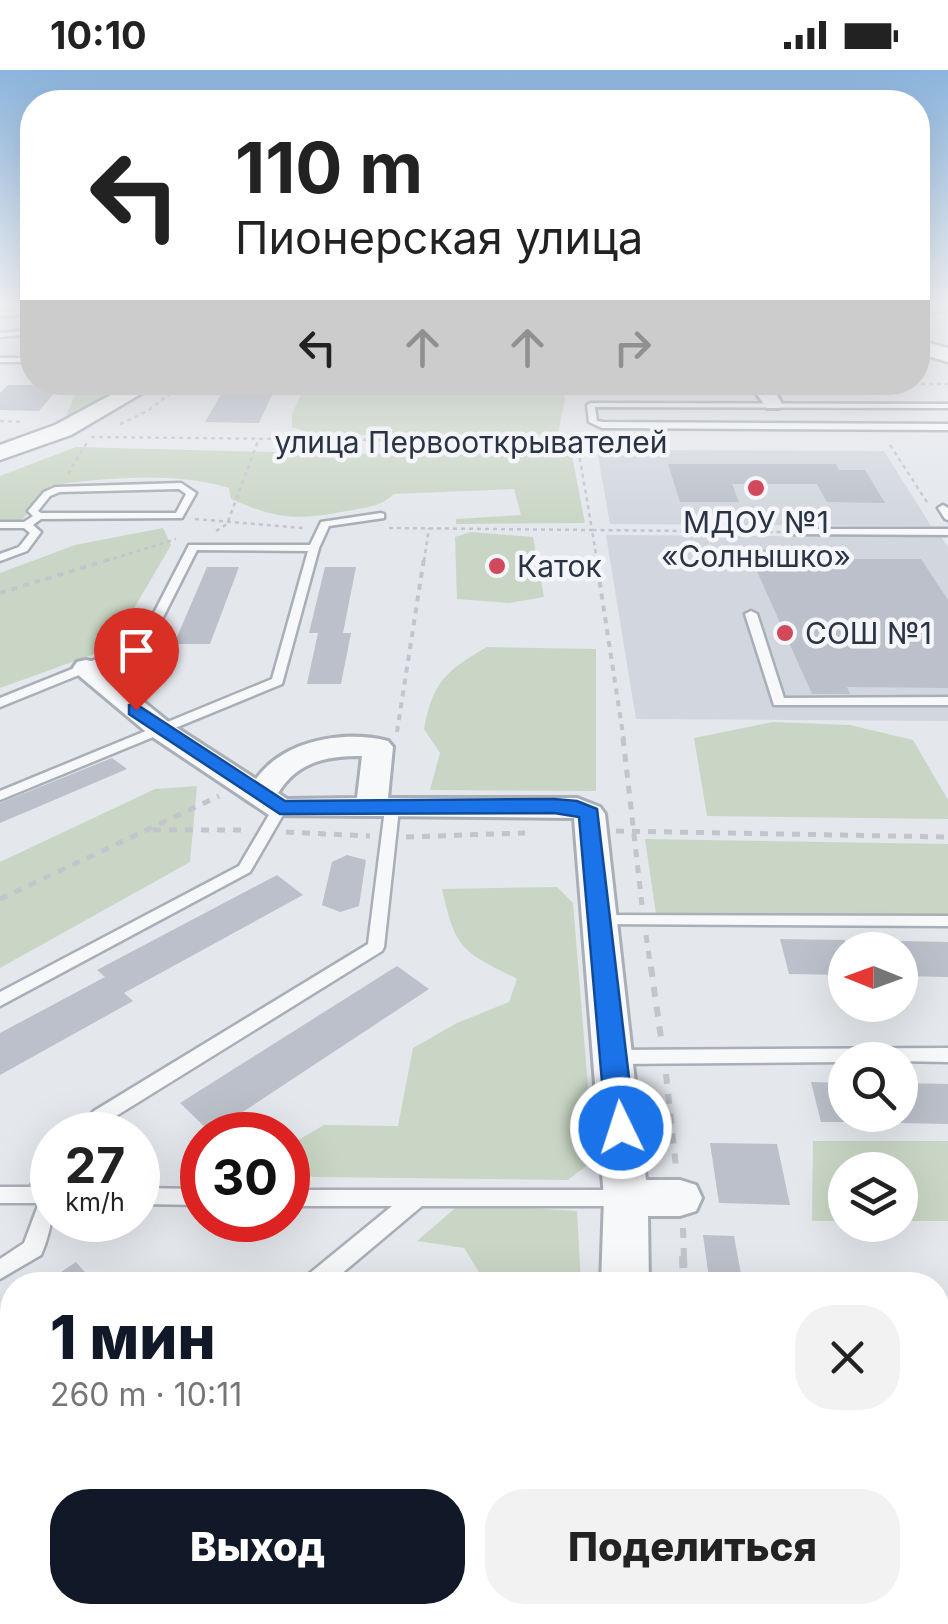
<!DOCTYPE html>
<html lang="ru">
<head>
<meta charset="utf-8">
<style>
  body { margin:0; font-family:Inter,sans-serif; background:#f2f2f2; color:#222; height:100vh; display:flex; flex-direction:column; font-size:38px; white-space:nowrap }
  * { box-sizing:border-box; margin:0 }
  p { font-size:32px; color:#767676 }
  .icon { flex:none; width:55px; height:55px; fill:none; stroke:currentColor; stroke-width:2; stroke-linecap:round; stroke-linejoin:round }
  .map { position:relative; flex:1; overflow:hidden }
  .drawer { position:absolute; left:0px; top:1202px; width:950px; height:352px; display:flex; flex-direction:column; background:#fff; border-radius:40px 40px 0 0; box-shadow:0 10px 40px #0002 }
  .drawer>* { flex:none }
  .hud { position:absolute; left:20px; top:20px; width:910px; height:305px; border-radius:40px; box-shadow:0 10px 40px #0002; background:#fff; color:#222; overflow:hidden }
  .needle { width:65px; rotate:271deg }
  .fabs { position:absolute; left:828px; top:862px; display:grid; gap:20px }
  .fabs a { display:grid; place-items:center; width:90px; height:90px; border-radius:50%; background:#fff; box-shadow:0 10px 40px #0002; font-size:50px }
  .speed { position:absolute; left:30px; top:1042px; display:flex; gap:20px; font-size:50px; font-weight:700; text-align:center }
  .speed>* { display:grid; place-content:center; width:130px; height:130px; border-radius:50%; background:#fff; box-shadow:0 10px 40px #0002; line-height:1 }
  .speed small { font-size:25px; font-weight:400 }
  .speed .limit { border:15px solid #d22; background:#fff; color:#111 }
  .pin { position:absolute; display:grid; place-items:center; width:85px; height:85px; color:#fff; margin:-102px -42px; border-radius:50% 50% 50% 0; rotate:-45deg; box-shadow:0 0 10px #0007 }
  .pin .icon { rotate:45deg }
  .me { position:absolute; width:110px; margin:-55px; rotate:356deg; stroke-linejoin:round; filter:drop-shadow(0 0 8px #0008) }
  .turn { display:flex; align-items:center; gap:35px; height:210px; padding:0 50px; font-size:45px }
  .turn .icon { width:130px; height:130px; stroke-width:2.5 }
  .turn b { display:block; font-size:70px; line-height:85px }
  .lanes { display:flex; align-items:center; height:95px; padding:0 50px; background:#0003; justify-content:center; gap:50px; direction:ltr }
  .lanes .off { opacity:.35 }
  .round { display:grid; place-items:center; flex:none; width:105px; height:105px; border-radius:40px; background:#f2f2f2 }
  .head { display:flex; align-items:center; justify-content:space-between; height:170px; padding:0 50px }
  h1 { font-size:60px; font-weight:800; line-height:75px; color:#111827 }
  .button { display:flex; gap:20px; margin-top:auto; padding:20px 50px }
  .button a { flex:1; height:115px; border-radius:40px; background:#111827; color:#fff; font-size:40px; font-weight:800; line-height:115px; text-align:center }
  .button a+a { background:#f2f2f2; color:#222 }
  .status { display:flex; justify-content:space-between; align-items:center; height:70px; padding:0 50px; background:#fff; direction:ltr }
  .status svg { height:28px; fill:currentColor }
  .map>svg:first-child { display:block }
  .built { fill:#d2d6de }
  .green { fill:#c9d6c5 }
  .building { fill:#bbc0ca }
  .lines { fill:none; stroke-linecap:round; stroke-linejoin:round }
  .service-casing { stroke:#a9aeb7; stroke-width:5 }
  .minor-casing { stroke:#a9aeb7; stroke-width:6 }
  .tertiary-casing { stroke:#a9aeb7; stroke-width:5 }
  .secondary-casing { stroke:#a9aeb7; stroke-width:5 }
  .path-far4 { stroke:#c2c5cb; stroke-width:2.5; stroke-dasharray:4 4; stroke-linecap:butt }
  .path-far3 { stroke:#c2c5cb; stroke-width:4; stroke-dasharray:6 6; stroke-linecap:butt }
  .path-far2 { stroke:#c2c5cb; stroke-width:5; stroke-dasharray:8 8; stroke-linecap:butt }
  .path-far1 { stroke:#c2c5cb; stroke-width:6; stroke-dasharray:10 10; stroke-linecap:butt }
  .path { stroke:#c2c5cb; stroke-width:8; stroke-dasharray:12 12; stroke-linecap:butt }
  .service { fill:#f7f8fa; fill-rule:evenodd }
  .minor { fill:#f7f8fa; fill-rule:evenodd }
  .tertiary { fill:#f7f8fa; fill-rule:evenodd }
  .secondary { fill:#fff; fill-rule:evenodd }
  .route { fill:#1a73e8; stroke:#114b97; stroke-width:2.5 }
  .poi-dot { fill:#d1495b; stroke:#f4f6f9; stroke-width:4 }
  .labels { text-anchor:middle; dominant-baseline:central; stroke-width:9; stroke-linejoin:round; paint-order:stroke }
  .far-street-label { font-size:30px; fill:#2b3445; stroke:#f4f6f9 }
  .far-poi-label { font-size:30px; fill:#2b3445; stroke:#f4f6f9; text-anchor:start }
</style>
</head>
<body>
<div class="status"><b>10:10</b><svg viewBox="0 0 49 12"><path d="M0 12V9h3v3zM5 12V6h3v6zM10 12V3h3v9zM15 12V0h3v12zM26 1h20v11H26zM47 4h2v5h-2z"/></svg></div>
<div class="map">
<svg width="948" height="1554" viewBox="0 0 948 1554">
  <rect width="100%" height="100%" fill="#e4e7ec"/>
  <!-- built -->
  <g class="built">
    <path d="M597,380L884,381L931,456L610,454Z"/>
    <path d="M606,465L941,467L948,477V651L636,649Z"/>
  </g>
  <!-- green -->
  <g class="green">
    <path d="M307,312L561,313L565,329L558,364L432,367L310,363L292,357V344Z"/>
    <path d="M71,313H134L81,342L66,345L79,317Z"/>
    <path d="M76,377L347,384L571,380L585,453L456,454V449L521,445L514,419L394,424C381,436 369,437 352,440C300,450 281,451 231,429L229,418C173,401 108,408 51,415L22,450H0V406Z"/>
    <path d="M163,458L171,475L111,578L0,618V503L75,475Z"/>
    <path d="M471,462L533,467L544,527L509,533L457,529L455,467Z"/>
    <path d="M487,577L596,579V721L430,720L440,683L424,659C433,611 446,601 487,577Z"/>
    <path d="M773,652L850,655L913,670L948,730V749L707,746L694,668Z"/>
    <path d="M197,716L190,792L0,898V792L155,719Z"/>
    <path d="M645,769L948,774V845L656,844Z"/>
    <path d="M557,817L573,833L594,1090L568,1110L314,1107L288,1102V1076L324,1055L398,1056L413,978L457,953L509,932L517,909C463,881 456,882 442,819Z"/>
    <path d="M813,1071H948V1151H900V1100H845V1151H812Z"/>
    <path d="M460,1134L577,1141L581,1215H487L464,1178L417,1171Z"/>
  </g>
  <!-- building -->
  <g class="building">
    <path d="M228,312H278L259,353L205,352Z"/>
    <path d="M8,315H61L39,341L0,340V323Z"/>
    <path d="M668,394H836L839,400H865L885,433L827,432L817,414H732L739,432H680Z"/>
    <path d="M747,479L794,480L798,489H921L948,530V618L847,617L850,624H812Z"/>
    <path d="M207,497H239L210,574H174Z"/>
    <path d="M325,497H356L343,563H351L341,614H307L318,563H309Z"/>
    <path d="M112,688L127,699L0,753V733Z"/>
    <path d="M347,785L366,790L359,836L340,842L322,835L332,792Z"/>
    <path d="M277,805L303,825L124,923L133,931L0,1005V963L105,907L97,900Z"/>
    <path d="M780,869L845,870V905L789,904Z"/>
    <path d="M900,871L948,872V907L900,906Z"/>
    <path d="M397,896L429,919L211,1063L180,1033Z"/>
    <path d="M811,1012L845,1013V1052H821Z"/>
    <path d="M900,1013L948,1014V1054L900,1053Z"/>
    <path d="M710,1073L777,1074L790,1135L719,1133Z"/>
    <path d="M703,1165L734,1166L743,1215H710Z"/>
    <path d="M76,1192L96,1215H42Z"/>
  </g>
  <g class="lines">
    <!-- service casing -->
    <g class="service-casing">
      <g id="service">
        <path d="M918,239H942L945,241L918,243Z"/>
        <path d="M32,240V244L0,246V242Z"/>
        <path d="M32,260V264L0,267V263Z"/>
        <rect x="0" y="288" width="32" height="4"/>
        <path d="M591,333L948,334V338L595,337L597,351L603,352L948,354V360L602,358L589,352L587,335Z"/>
        <path d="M181,413L196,423L182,448L41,449L33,455L41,462L27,481L0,491V484L19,477L30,463L24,458H0V452H24L33,446L28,441L44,422L55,417ZM179,419L186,424L176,443H41L38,441L50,426L60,422Z"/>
        <path d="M943,435L948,438V450L945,449L938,438Z"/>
        <path d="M381,443L384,444V448L329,456L319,478L282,614L0,730V721L272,609L308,481L197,480L148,577L0,637V628L139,572L189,475H310L321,452Z"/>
        <path d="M796,459H948V465L792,464L791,462Z"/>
        <path d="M751,541L757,544L784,628L948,627V635H774L745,544Z"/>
        <path d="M280,734L287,738L250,802L0,936V922L239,796L273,738Z"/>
        <path d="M392,735L399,739L384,877L382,881L108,1051L93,1065H70L94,1041L368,874L385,739Z"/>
        <path d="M602,845L948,846V856L596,854L594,850Z"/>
        <path d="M948,978V992L845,990V992L615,994L609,992L606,987L609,982L615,980Z"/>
        <path d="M52,1091C54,1124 55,1154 41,1185L0,1209V1189L24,1173L39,1133H0V1117H30L45,1093Z"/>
        <path d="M138,1118L202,1119V1135L138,1134Z"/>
        <path d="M288,1120H623L630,1122L633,1128L630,1134L623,1136H422L328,1215H301L304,1208L392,1136H288Z"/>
      </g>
    </g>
    <!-- minor casing -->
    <g class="minor-casing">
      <g id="minor">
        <path d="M748,312L770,313L782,334L779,338H767Z"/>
        <path d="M86,590L95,592L171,654L256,709C284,670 344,660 388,671L393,677L388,728H577L600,737L605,744L646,1110H680L696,1115L702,1128L696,1141L680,1146H648L649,1215H601L604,1128L574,748L269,745L151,666L77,604L73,598L77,592ZM362,686L357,728L287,729L278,723C298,691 327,686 362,686Z"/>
        <path d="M607,1542H665L666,1554H608Z"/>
      </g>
    </g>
    <!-- tertiary casing -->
    <g class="tertiary-casing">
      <path id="tertiary" d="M135,312H161L71,365L0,390V375L55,355Z"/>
    </g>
    <!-- secondary casing -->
    <g class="secondary-casing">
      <path id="secondary" d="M918,270L948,278V292L918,283Z"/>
    </g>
    <!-- path-far4 -->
    <g class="path-far4">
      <path d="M785,313L948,314"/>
      <path d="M0,351L24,352"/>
      <path d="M120,354L149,340L185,312"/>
      <path d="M91,367L600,372"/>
      <path d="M890,375L929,435"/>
      <path d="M68,404L88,371"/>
      <path d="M195,449L303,458"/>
      <path d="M389,458L592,460L577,372"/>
      <path d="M216,461L227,454L258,371"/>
      <path d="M106,491L176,469"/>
      <path d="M424,491L429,458"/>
      <path d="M597,491L592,460L783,462"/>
    </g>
    <!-- path-far3 -->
    <g class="path-far3">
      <path d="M596,488L624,671"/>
      <path d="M0,523L114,488"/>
      <path d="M397,662L424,488"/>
    </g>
    <!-- path-far2 -->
    <g class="path-far2">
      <path d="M623,668L642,835"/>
      <path d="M153,760H245"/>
      <path d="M616,761L948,767"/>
      <path d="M286,762L370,766"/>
      <path d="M406,767L525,763"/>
      <path d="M0,829L219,726"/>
      <path d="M646,865L651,899"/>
    </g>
    <!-- path-far1 -->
    <g class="path-far1">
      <path d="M651,897L661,968"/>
      <path d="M666,1004L676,1097"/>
      <path d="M683,1158L684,1189"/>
    </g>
    <!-- path -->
    <g class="path">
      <path d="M683,1186L684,1215"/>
      <path d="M938,1520L948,1517"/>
      <path d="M0,1544L310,1554"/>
      <path d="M689,1554L716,1548L737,1554"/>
      <path d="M759,1554L833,1542"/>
    </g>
    <!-- service -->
    <use href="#service" class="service"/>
    <!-- minor -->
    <use href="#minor" class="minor"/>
    <!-- tertiary -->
    <use href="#tertiary" class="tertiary"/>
    <!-- secondary -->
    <use href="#secondary" class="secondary"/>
  </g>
  <!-- sky -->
  <linearGradient id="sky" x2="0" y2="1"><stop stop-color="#8bb4dd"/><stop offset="0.52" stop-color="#f3f4f6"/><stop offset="1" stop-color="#f3f4f6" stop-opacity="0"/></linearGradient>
  <rect width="948" height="452" fill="url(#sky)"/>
  <!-- route -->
  <path class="route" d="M136,634L285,731L554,729L577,731L597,739L635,1058L631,1066L621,1069L610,1066L606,1058L579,747L554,743L280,744L129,644V635Z"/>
  <!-- markers -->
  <g class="poi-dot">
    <circle cx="756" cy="418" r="10"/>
    <circle cx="497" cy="496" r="10"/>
    <circle cx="785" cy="563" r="10"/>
  </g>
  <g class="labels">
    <!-- far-street labels -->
    <g class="far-street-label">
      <text x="471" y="372">улица Первооткрывателей</text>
    </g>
    <!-- far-poi labels -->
    <g class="far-poi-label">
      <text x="756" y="452" text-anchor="middle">МДОУ №1<tspan x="756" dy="34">«Солнышко»</tspan></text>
      <text x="517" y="496">Каток</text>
      <text x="805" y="563">СОШ №1</text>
    </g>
  </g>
</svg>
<div class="fabs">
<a><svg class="needle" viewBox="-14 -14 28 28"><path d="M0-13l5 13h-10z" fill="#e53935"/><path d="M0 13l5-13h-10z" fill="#767676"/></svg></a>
<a><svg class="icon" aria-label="search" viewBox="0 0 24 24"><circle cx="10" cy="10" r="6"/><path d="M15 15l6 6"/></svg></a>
<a><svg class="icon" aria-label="layers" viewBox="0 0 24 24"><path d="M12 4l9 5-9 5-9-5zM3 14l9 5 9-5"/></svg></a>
</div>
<div class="speed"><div>27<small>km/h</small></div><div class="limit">30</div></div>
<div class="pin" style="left:136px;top:640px;background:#d93025"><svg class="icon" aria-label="arrive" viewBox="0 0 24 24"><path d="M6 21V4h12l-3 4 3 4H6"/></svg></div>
<svg class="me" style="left:621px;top:1058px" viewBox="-20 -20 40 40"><circle r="17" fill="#1a73e8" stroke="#fff" stroke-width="3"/><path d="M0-11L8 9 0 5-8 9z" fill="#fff"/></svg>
<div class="hud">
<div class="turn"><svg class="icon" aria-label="left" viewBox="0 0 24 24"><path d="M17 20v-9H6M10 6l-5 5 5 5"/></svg><div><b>110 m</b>Пионерская улица</div></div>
<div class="lanes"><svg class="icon" aria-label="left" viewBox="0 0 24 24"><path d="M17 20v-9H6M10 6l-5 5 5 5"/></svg><svg class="icon off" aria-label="ahead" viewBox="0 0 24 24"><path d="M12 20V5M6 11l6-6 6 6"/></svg><svg class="icon off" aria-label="ahead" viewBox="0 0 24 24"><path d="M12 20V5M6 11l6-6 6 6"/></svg><svg class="icon off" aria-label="right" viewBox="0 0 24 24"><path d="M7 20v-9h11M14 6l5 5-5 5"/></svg></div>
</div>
<section class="drawer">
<div class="head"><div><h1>1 мин</h1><p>260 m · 10:11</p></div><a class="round"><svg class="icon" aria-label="close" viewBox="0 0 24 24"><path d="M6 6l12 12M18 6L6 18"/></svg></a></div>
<div class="button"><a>Выход</a><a>Поделиться</a></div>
</section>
</div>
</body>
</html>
